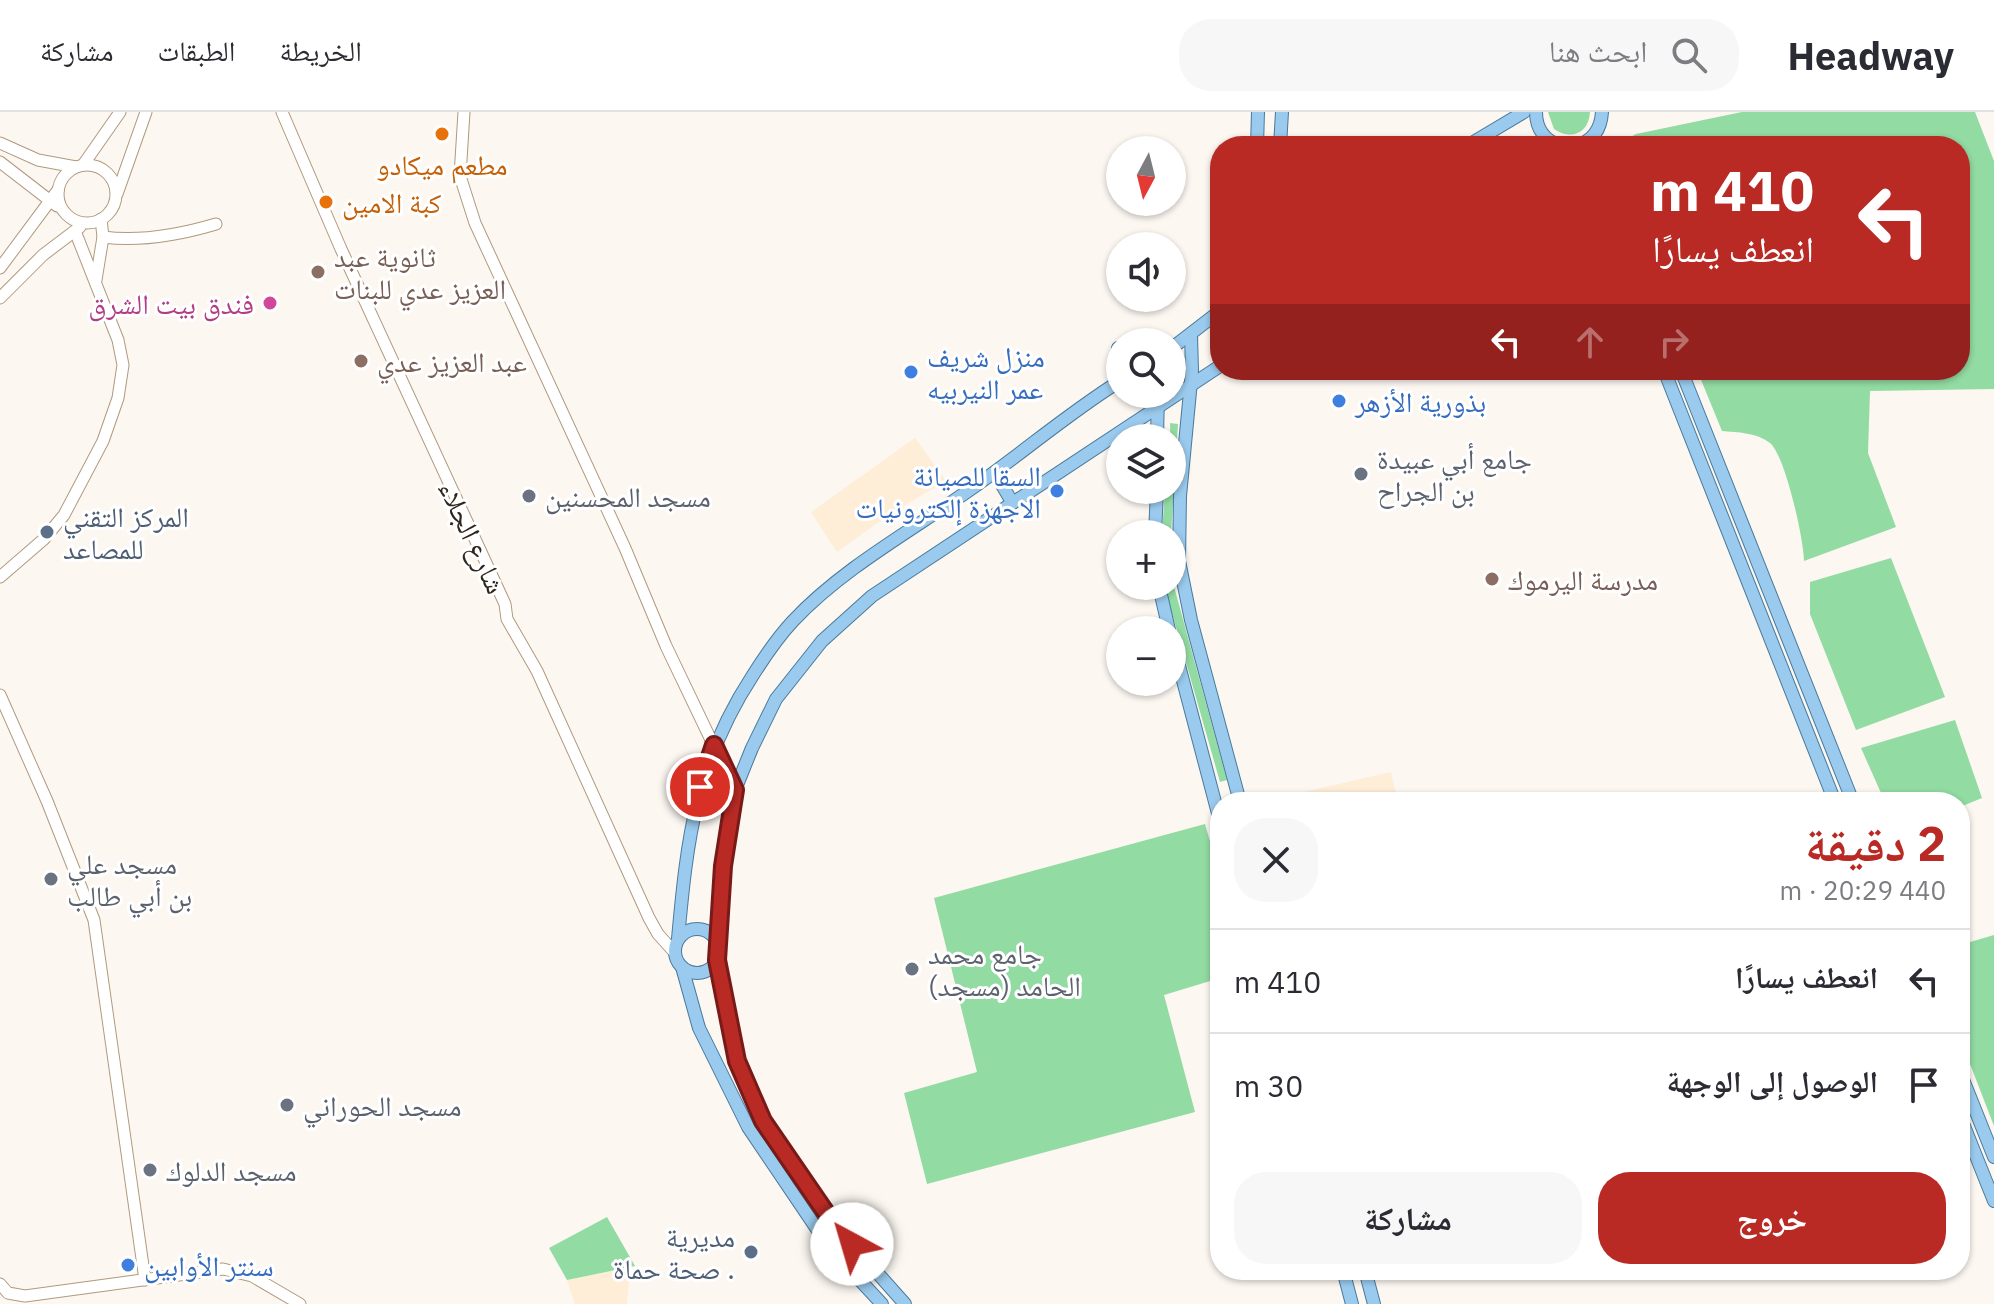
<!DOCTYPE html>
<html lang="ar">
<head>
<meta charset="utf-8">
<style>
  body { margin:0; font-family:"IBM Plex Sans","Noto Naskh Arabic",sans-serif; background:#f7f7f7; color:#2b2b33; direction:rtl; height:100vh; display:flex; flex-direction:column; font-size:30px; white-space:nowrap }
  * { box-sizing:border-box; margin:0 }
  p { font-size:26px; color:#7c7c81 }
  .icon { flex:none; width:44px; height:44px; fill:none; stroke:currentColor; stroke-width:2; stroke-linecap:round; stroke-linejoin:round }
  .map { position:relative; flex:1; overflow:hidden; direction:ltr }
  .side { position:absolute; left:1210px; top:680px; width:760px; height:488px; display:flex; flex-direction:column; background:#fff; border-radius:32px; box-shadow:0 2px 6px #0004; direction:rtl }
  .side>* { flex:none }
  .top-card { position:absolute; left:1210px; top:24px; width:760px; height:244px; border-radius:32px; box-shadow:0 2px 6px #0004; direction:rtl; background:#b92a25; color:#fff; overflow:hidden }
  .needle { width:52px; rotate:187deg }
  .controls { position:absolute; left:1106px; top:24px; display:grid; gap:16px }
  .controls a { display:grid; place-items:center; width:80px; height:80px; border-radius:50%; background:#fff; box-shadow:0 2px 6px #0004; font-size:40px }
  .pin { position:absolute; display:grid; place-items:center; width:68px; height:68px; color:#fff; margin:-34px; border:4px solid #fff; border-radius:50%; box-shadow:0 2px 8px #0007 }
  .me { position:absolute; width:88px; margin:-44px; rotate:321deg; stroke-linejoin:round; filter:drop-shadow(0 0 6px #0008) }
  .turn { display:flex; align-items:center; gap:28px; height:168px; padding:0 24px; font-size:36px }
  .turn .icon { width:104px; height:104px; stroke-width:2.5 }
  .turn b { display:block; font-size:56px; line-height:68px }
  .lanes { display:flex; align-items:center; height:76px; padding:0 24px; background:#0003; justify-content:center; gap:40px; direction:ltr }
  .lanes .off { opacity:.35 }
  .round { display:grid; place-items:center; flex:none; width:84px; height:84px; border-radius:32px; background:#f7f7f7 }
  .headline { display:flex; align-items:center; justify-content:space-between; height:136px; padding:0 24px }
  h1 { font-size:48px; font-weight:800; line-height:60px; color:#b92a25 }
  .button { display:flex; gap:16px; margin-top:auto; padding:16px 24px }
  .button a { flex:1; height:92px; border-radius:32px; background:#b92a25; color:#fff; font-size:32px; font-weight:800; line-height:92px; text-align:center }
  .button a+a { background:#f7f7f7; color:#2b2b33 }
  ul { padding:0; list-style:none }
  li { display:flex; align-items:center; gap:24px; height:104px; padding:0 24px; border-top:2px solid #e1e1e2 }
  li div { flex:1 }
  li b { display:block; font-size:30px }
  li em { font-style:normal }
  header { display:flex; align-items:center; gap:48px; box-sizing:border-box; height:112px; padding:0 40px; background:#fff; border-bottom:2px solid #e1e1e2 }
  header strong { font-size:38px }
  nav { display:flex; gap:44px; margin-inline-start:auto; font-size:28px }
  .search { width:560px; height:72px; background:#f7f7f7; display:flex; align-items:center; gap:20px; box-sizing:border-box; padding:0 28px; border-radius:32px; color:#7c7c81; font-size:30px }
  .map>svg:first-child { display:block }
  .built { fill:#feedd7 }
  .green { fill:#92dba2 }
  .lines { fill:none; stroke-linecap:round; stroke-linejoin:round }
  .secondary-casing { stroke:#b09a7e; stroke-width:13 }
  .primary-casing { stroke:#497a9c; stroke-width:14 }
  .secondary { stroke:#fff; stroke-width:11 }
  .primary { stroke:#9acaed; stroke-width:12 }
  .route-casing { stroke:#781b18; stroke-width:20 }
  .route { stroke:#b92a25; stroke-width:14 }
  .food-dot { fill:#e8710a; stroke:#fff; stroke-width:3 }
  .education-dot { fill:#8d6e63; stroke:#fff; stroke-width:3 }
  .hotel-dot { fill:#d1479c; stroke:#fff; stroke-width:3 }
  .shop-dot { fill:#3f7fe0; stroke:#fff; stroke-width:3 }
  .worship-dot { fill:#6b7280; stroke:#fff; stroke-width:3 }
  .service-dot { fill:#5c6f8a; stroke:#fff; stroke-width:3 }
  .labels { text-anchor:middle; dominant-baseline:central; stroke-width:6; stroke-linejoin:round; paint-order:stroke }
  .food-label { font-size:28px; fill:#c56008; stroke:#fff }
  .education-label { font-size:28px; fill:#785e54; stroke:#fff; text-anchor:start }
  .hotel-label { font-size:28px; fill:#b23c85; stroke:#fff; text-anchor:end }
  .shop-label { font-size:28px; fill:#366cbe; stroke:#fff; text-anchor:start }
  .worship-label { font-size:28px; fill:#5b616d; stroke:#fff; text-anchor:start }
  .service-label { font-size:28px; fill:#4e5e75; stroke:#fff; text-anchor:start }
  .street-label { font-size:28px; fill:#2e261b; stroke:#fff }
</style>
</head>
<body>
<header>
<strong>Headway</strong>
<div class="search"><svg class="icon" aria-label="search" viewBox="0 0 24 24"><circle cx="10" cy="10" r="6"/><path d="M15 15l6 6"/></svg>ابحث هنا</div>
<nav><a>الخريطة</a><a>الطبقات</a><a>مشاركة</a></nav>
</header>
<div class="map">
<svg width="1994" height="1192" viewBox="0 0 1994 1192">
  <rect width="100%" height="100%" fill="#fcf7f1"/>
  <!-- built -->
  <g class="built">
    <path d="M915,326L946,369L890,402L837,440L811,400Z"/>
    <path d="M1391,660L1398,690L1265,689Z"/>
    <path d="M625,1156L629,1169L627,1192H575L567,1168Z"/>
  </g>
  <!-- green -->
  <g class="green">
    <path d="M1548,0H1590C1589,21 1571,29 1554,17Z"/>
    <path d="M1742,0H1975L1994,49V277L1870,279L1868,341L1896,415L1804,449C1804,428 1785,343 1770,331C1758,321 1737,320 1722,319L1697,258H1960V34H1623L1627,27L1636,22Z"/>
    <path d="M1170,311L1178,312L1171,422H1162L1165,378H1172Z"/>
    <path d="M1891,446L1945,585L1856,618L1810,502V470Z"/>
    <path d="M1172,460L1175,478L1227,668L1220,670L1166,480L1165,474H1172Z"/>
    <path d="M1955,608L1982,686L1960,695V690H1885L1861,636Z"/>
    <path d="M1205,712L1220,764V866L1164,883L1195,1000L927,1072L904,981L977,960L934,786Z"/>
    <path d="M1994,823V1014L1960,926V833Z"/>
    <path d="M607,1105L635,1154L567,1168L549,1136Z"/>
  </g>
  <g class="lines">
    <!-- secondary casing -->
    <g class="secondary-casing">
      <g id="secondary">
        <path d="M282,0L341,137L505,492L507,507L537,559L649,806L658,822L675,841"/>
        <path d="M464,0L460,64L475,111L625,436L666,534L735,678"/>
        <path d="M0,31L38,48L76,55"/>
        <path d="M0,50L57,94"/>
        <path d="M83,53L120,0"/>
        <circle cx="87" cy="82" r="29"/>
        <path d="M117,82L146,0"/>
        <path d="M103,125C141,130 179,123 216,112"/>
        <path d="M0,156L58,78"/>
        <path d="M96,168L103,125L101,107"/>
        <path d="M0,186L43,143L80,115"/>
        <path d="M0,465L44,427L64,403L103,329L118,286L123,253L118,228L75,119"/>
        <path d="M0,583L47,689L94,808L145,1168"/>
        <path d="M0,1172L8,1181L25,1184L223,1157L252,1164L300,1192"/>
      </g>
    </g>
    <!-- primary casing -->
    <g class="primary-casing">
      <g id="primary">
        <path d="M1536,0C1536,17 1545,29 1561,34"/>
        <path d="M1257,34L1258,0"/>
        <path d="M1280,34L1282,0"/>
        <path d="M1467,34L1524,0"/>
        <path d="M1576,34C1593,29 1601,17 1602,0"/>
        <path d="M1191,223L1192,259L1180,384L1179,449L1191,508L1240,690"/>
        <path d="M1118,236L1120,239"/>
        <path d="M1172,236L1220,199"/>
        <path d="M1664,258L1835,690"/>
        <path d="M1681,258L1853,690"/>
        <path d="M1157,326L1158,282"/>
        <path d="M995,361L1012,390"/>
        <path d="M1155,422L1157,378"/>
        <path d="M1159,474L1169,518"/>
        <path d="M1172,527L1220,709"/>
        <circle cx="697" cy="839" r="22"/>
        <path d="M678,827C687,726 696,650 753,563C765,544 778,525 793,509C842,457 909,420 968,379C1019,344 1067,302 1120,269"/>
        <path d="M717,829L723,754L735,678L752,636L776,587L822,529L872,484L1220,254"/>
        <path d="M717,848L737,949L763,1009L833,1111L905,1192"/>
        <path d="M682,855L699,916L748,1015L821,1123L843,1150L882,1192"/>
        <path d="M1960,960L1994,1045"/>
        <path d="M1960,1004L1994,1089"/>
        <path d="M1343,1158L1352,1192"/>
        <path d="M1365,1158L1374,1192"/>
      </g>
    </g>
    <!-- secondary -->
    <use href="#secondary" class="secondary"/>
    <!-- primary -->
    <use href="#primary" class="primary"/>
  </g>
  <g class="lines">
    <!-- route casing -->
    <g class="route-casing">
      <path id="route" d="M700,675L714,633L735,678L723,754L717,848L737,949L763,1009L833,1111L852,1132"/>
    </g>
    <!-- route -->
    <use href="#route" class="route"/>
  </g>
  <!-- markers -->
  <g class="food-dot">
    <circle cx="442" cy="22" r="8"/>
    <circle cx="326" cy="90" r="8"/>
  </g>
  <g class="education-dot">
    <circle cx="318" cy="160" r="8"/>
    <circle cx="361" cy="249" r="8"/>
    <circle cx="1492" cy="467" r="8"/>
  </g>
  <circle class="hotel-dot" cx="270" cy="191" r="8"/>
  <g class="shop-dot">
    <circle cx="911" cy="260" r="8"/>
    <circle cx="1339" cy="289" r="8"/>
    <circle cx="1057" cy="379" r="8"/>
    <circle cx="128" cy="1153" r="8"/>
  </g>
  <g class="worship-dot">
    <circle cx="1361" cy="362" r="8"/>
    <circle cx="529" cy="384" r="8"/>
    <circle cx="51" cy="767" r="8"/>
    <circle cx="912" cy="857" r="8"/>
    <circle cx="287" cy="993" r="8"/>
    <circle cx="150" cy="1058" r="8"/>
  </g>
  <g class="service-dot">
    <circle cx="47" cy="420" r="8"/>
    <circle cx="751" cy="1140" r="8"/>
  </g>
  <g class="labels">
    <!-- food labels -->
    <g class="food-label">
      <text x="442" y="52">مطعم ميكادو</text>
      <text x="342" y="90" text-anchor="start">كبة الامين</text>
    </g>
    <!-- education labels -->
    <g class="education-label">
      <text x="334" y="144">ثانوية عبد<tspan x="334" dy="32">العزيز عدي للبنات</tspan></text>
      <text x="377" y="249">عبد العزيز عدي</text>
      <text x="1508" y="467">مدرسة اليرموك</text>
    </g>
    <!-- hotel labels -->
    <g class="hotel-label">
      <text x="254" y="191">فندق بيت الشرق</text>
    </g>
    <!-- shop labels -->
    <g class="shop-label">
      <text x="927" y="244">منزل شريف<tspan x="927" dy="32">عمر النيربيه</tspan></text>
      <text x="1355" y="289">بذورية الأزهر</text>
      <text x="1041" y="363" text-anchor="end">السقا للصيانة<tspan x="1041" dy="32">الاجهزة إلكترونيات</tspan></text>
      <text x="144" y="1153">سنتر الأوابين</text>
    </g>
    <!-- worship labels -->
    <g class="worship-label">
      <text x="1377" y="346">جامع أبي عبيدة<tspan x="1377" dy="32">بن الجراح</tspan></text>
      <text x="545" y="384">مسجد المحسنين</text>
      <text x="67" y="751">مسجد علي<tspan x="67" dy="32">بن أبي طالب</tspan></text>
      <text x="928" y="841">جامع محمد<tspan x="928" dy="32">الحامد (مسجد)</tspan></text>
      <text x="303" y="993">مسجد الحوراني</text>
      <text x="166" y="1058">مسجد الدلوك</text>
    </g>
    <!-- service labels -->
    <g class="service-label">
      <text x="63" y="404">المركز التقني<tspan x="63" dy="32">للمصاعد</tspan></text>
      <text x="735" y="1124" text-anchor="end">مديرية<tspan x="735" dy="32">صحة حماة .</tspan></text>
    </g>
    <!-- street labels -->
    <g class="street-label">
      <text transform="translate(473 425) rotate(65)">شارع الجلاء</text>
    </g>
  </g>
</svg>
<div class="controls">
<a><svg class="needle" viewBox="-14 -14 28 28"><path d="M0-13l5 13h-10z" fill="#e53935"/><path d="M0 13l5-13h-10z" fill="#7c7c81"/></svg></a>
<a><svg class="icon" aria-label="sound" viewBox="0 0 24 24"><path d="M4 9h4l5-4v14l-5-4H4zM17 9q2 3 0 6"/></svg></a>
<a><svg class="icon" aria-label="search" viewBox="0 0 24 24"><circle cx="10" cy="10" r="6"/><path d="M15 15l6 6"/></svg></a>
<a><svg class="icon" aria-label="layers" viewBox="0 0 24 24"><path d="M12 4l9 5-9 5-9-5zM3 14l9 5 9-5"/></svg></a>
<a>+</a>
<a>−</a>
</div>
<div class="pin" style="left:700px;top:675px;background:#d93025"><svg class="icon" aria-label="arrive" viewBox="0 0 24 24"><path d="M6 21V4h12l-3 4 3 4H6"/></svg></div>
<svg class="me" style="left:852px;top:1132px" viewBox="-20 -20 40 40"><circle r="19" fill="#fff"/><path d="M0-13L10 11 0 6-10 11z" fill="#b92a25"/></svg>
<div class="top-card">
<div class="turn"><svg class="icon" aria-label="left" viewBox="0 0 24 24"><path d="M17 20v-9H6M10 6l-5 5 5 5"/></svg><div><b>410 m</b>انعطف يسارًا</div></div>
<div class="lanes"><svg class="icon" aria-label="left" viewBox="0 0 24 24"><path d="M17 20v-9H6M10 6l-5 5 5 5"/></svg><svg class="icon off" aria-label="ahead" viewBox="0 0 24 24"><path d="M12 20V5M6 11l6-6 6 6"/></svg><svg class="icon off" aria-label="right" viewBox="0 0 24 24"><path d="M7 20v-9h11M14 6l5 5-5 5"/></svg></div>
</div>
<section class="side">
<div class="headline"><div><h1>2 دقيقة</h1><p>440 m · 20:29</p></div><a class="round"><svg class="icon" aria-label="close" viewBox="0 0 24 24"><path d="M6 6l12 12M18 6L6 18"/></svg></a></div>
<ul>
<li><svg class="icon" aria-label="left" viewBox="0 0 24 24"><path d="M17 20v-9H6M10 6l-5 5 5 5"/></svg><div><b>انعطف يسارًا</b></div><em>410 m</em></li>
<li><svg class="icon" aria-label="arrive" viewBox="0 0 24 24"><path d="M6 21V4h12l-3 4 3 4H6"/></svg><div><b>الوصول إلى الوجهة</b></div><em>30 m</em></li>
</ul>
<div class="button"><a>خروج</a><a>مشاركة</a></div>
</section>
</div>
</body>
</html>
